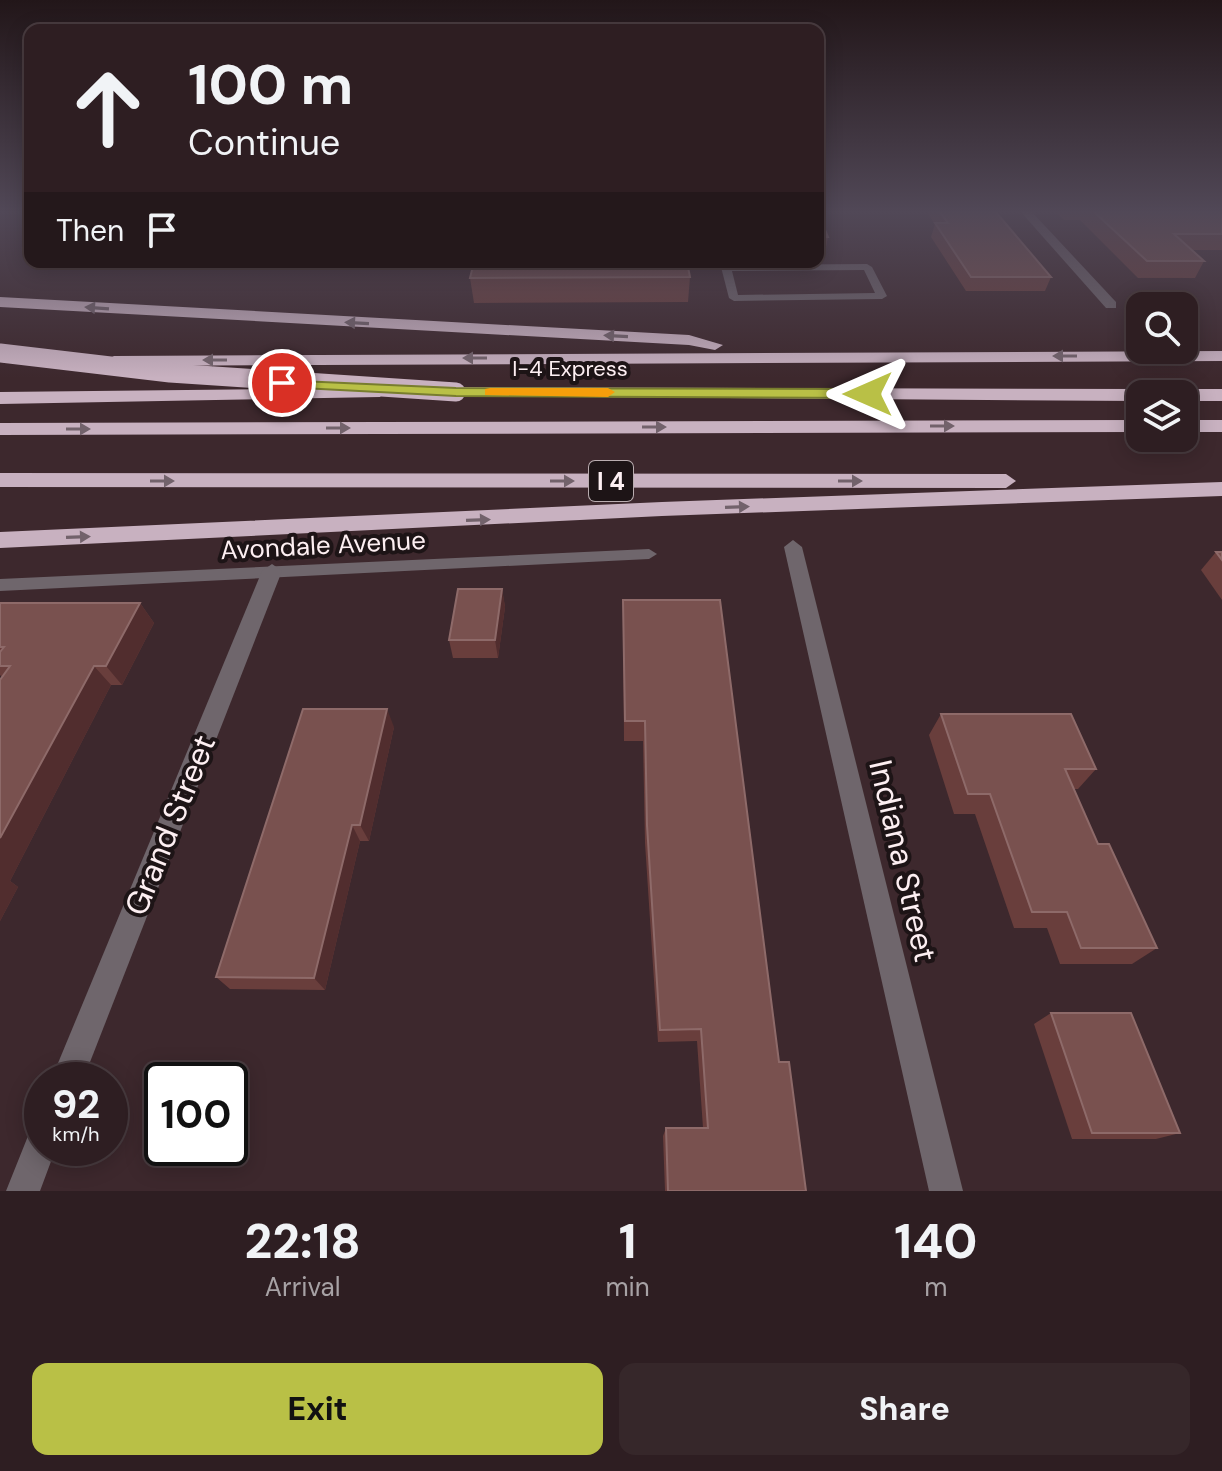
<!DOCTYPE html>
<html lang="en">
<head>
<meta charset="utf-8">
<style>
  body { margin:0; font-family:"DM Sans",sans-serif; background:#36272a; color:#f1f3f6; height:100vh; display:flex; flex-direction:column; font-size:30px; white-space:nowrap }
  * { box-sizing:border-box; margin:0 }
  p { font-size:26px; color:#a7a2a5 }
  .icon { flex:none; width:44px; height:44px; fill:none; stroke:currentColor; stroke-width:2; stroke-linecap:round; stroke-linejoin:round }
  .map { position:relative; height:1191px; overflow:hidden }
  .drawer { display:flex; flex-direction:column; background:#2e1e22; flex:1 }
  .drawer>* { flex:none }
  .top-card { position:absolute; left:24px; top:24px; width:800px; height:244px; border-radius:16px; box-shadow:0 4px 20px #0003,0 0 0 2px #493c40; background:#2e1e22; color:#f1f3f6; overflow:hidden }
  .controls { position:absolute; left:1126px; top:292px; display:grid; gap:16px }
  .controls a { display:grid; place-items:center; width:72px; height:72px; border-radius:16px; background:#2e1e22; box-shadow:0 4px 20px #0003,0 0 0 2px #493c40; font-size:40px }
  .speed { position:absolute; left:24px; top:1062px; display:flex; gap:16px; font-size:40px; font-weight:700; text-align:center }
  .speed>* { display:grid; place-content:center; width:104px; height:104px; border-radius:50%; background:#2e1e22; box-shadow:0 4px 20px #0003,0 0 0 2px #493c40; line-height:1 }
  .speed small { font-size:20px; font-weight:400 }
  .speed .limit { border:4px solid #111; border-radius:12px; background:#fff; color:#111 }
  .pin { position:absolute; display:grid; place-items:center; width:68px; height:68px; color:#fff; margin:-34px; border:4px solid #fff; border-radius:50%; box-shadow:0 2px 8px #0007 }
  .me { position:absolute; width:88px; margin:-44px; rotate:270deg; stroke-linejoin:round; filter:drop-shadow(0 0 6px #0008) }
  .turn { display:flex; align-items:center; gap:28px; height:168px; padding:0 32px; font-size:36px }
  .turn .icon { width:104px; height:104px; stroke-width:2.5 }
  .turn b { display:block; font-size:56px; line-height:68px }
  .then { display:flex; align-items:center; height:76px; padding:0 32px; background:#0003; gap:16px; font-size:30px }
  .eta { display:flex; justify-content:space-evenly; align-items:center; height:136px; text-align:center }
  .eta b { font-size:48px; font-weight:800; line-height:56px }
  .cta { display:flex; gap:16px; margin-top:auto; padding:16px 32px }
  .cta a { flex:1; height:92px; border-radius:16px; background:#b9c046; color:#111; font-size:32px; font-weight:800; line-height:92px; text-align:center }
  .cta a+a { background:#36272a; color:#f1f3f6 }
  .map>svg:first-child { display:block }
  .lines { fill:none; stroke-linecap:round; stroke-linejoin:round }
  .lane { fill:#6f666c; fill-rule:evenodd }
  .street { fill:#6f666c; fill-rule:evenodd }
  .highway { fill:#c8b1c0; fill-rule:evenodd }
  .highway-bridge { stroke:#c8b1c0; stroke-width:19 }
  .wall { fill:#693e3c }
  .shaded-wall { fill:#512d2e }
  .building { fill:#79514f; stroke:#8e6a69; stroke-width:2 }
  .oneway { fill:#72626b }
  .route { fill:#b9c046; stroke:#787d2e; stroke-width:2 }
  .slow { fill:#f59e0b }
  .labels { text-anchor:middle; dominant-baseline:central; stroke-width:8; stroke-linejoin:round; paint-order:stroke }
  .far-street-label { font-size:22px; fill:#fdeff2; stroke:#1d1416 }
  .shield { fill:#1d1416; stroke:#baadb0; stroke-width:2 }
  .shield-label { font-size:24px; font-weight:bold; fill:#fdeff2 }
  .street-label { font-size:26px; fill:#fdeff2; stroke:#1d1416 }
  .near-street-label { font-size:32px; fill:#fdeff2; stroke:#1d1416 }
</style>
</head>
<body>
<div class="map">
<svg width="1222" height="1191" viewBox="0 0 1222 1191">
  <rect width="100%" height="100%" fill="#3d282d"/>
  <g class="lines">
    <!-- lane -->
    <g class="lane">
      <path d="M669,262H730L731,265L867,264L872,267L887,296L882,299L734,301L729,298L721,267L666,268L661,265ZM864,270L875,293L738,295L732,271Z"/>
      <path d="M495,263L498,264V268L397,270L392,267L397,264Z"/>
      <path d="M649,549L657,554L649,559L0,591V579Z"/>
    </g>
    <!-- street -->
    <g class="street">
      <path d="M1020,211H1031L1116,302V308H1106Z"/>
      <path d="M793,540L802,547L963,1191H929L784,547Z"/>
      <path d="M272,564L282,571L83,1080H51L262,571Z"/>
      <path d="M42,1127V1148H56L40,1191H6L30,1131Z"/>
    </g>
    <!-- highway -->
    <g class="highway">
      <path d="M0,297L689,335L723,345L715,350L689,345L0,307Z"/>
      <path d="M1222,351V361L114,366L105,361L114,356Z"/>
      <path d="M434,387L1140,389L1148,394H1140V401L428,396L425,392Z"/>
      <path d="M374,388L383,393L380,397L0,404V392Z"/>
      <path d="M1184,389H1222V401H1184V394H1176Z"/>
      <path d="M1140,420V432L0,435V423Z"/>
      <rect x="1184" y="420" width="38" height="12"/>
      <path d="M0,473L1006,474L1016,481L1006,488L0,487Z"/>
      <path d="M1222,482V496L662,516L0,548V532L662,502Z"/>
    </g>
    <!-- highway-bridge -->
    <path class="highway-bridge" d="M0,353L170,373L456,392"/>
  </g>
  <!-- wall -->
  <g class="wall">
    <path d="M926,211H995L1051,277L1045,291H966L931,237L935,224Z"/>
    <path d="M1055,211H1222V250H1192L1204,261L1195,278H1138L1080,220H1064Z"/>
    <path d="M818,213L828,237L825,253H818Z"/>
    <path d="M690,277L688,302L474,303L470,278Z"/>
    <path d="M1216,552H1222V600L1201,570Z"/>
    <path d="M502,589L505,607L498,658H453L449,640Z"/>
    <path d="M623,600L779,1062L806,1191H665L663,1136L666,1128H703L697,1041L658,1042L645,843L643,741H624Z"/>
    <path d="M0,603H140L154,623L122,685H111L10,881L18,887L0,921L2,677L0,675Z"/>
    <path d="M941,714L1096,769L1078,789H1074L1098,844L1157,948L1132,964H1060L1047,928H1014L975,814H954L929,735Z"/>
    <path d="M394,727L369,841H360L325,990L230,989L216,977Z"/>
    <path d="M1051,1013L1180,1133L1156,1139H1072L1034,1024Z"/>
  </g>
  <!-- shaded-wall -->
  <g class="shaded-wall">
    <path d="M502,589L505,607L498,658L495,640Z"/>
    <path d="M140,603L154,623L122,685L106,666Z"/>
    <path d="M94,666L111,685L10,881L18,887L0,921V838Z"/>
    <path d="M387,709L394,727L369,841L360,825Z"/>
    <path d="M352,825L360,841L325,990L314,978Z"/>
  </g>
  <!-- building -->
  <g class="building">
    <path d="M939,211H995L1051,277H971L935,223H948Z"/>
    <path d="M1093,211H1222V234H1174L1204,261H1147Z"/>
    <path d="M818,213L828,237H818Z"/>
    <path d="M474,262H687L690,277L470,278Z"/>
    <path d="M1216,552H1222V560Z"/>
    <path d="M458,589H502L495,640H449Z"/>
    <path d="M623,600H720L779,1062H789L806,1191H668L666,1128H708L701,1029L660,1030L647,825L645,721H625Z"/>
    <path d="M0,603H140L106,666H94L0,838V680L10,666H0V652L4,647H0Z"/>
    <path d="M303,709H387L360,825H352L314,978L216,977Z"/>
    <path d="M941,714H1071L1096,769H1065L1098,844H1109L1157,948H1081L1067,912H1032L990,794H968Z"/>
    <path d="M1051,1013H1131L1180,1133H1092Z"/>
  </g>
  <!-- one-way arrows -->
  <defs><path id="oneway-solid" d="M-6-.8H1V-3.2L6.5 0L1 3.2V.8H-6Z" transform="scale(2)"/></defs>
  <g class="oneway">
    <use href="#oneway-solid" transform="translate(97 308) rotate(-176)"/>
    <use href="#oneway-solid" transform="translate(357 323) rotate(-177)"/>
    <use href="#oneway-solid" transform="translate(616 336) rotate(-177)"/>
    <use href="#oneway-solid" transform="translate(1065 356) rotate(180)"/>
    <use href="#oneway-solid" transform="translate(475 358) rotate(180)"/>
    <use href="#oneway-solid" transform="translate(215 360) rotate(180)"/>
    <use href="#oneway-solid" transform="translate(942 426)"/>
    <use href="#oneway-solid" transform="translate(654 427)"/>
    <use href="#oneway-solid" transform="translate(338 428)"/>
    <use href="#oneway-solid" transform="translate(78 429)"/>
    <use href="#oneway-solid" transform="translate(162 481)"/>
    <use href="#oneway-solid" transform="translate(562 481)"/>
    <use href="#oneway-solid" transform="translate(850 481)"/>
    <use href="#oneway-solid" transform="translate(737 507) rotate(-2)"/>
    <use href="#oneway-solid" transform="translate(478 520) rotate(-2)"/>
    <use href="#oneway-solid" transform="translate(78 537) rotate(-2)"/>
  </g>
  <!-- sky -->
  <linearGradient id="sky" x2="0" y2="1"><stop stop-color="#221619"/><stop offset="0.56" stop-color="#514857"/><stop offset="1" stop-color="#514857" stop-opacity="0"/></linearGradient>
  <rect width="1222" height="378" fill="url(#sky)"/>
  <!-- route -->
  <path class="route" d="M277,380L456,388L868,389L875,394L868,398L456,396L282,387L277,386Z"/>
  <!-- slow -->
  <path class="slow" d="M490,388H608L615,392L608,397L485,395V389Z"/>
  <g class="labels">
    <!-- far-street labels -->
    <g class="far-street-label">
      <text x="570" y="368">I-4 Express</text>
    </g>
    <!-- shield labels -->
    <rect class="shield" x="589" y="461" width="44" height="40" rx="6"/>
    <g class="shield-label">
      <text x="611" y="481">I 4</text>
    </g>
    <!-- street labels -->
    <g class="street-label">
      <text transform="translate(323 545) rotate(-3)">Avondale Avenue</text>
    </g>
    <!-- near-street labels -->
    <g class="near-street-label">
      <text transform="translate(170 825) rotate(-68)">Grand Street</text>
      <text transform="translate(903 861) rotate(77)">Indiana Street</text>
    </g>
  </g>
</svg>
<div class="controls">
<a><svg class="icon" aria-label="search" viewBox="0 0 24 24"><circle cx="10" cy="10" r="6"/><path d="M15 15l6 6"/></svg></a>
<a><svg class="icon" aria-label="layers" viewBox="0 0 24 24"><path d="M12 4l9 5-9 5-9-5zM3 14l9 5 9-5"/></svg></a>
</div>
<div class="speed"><div>92<small>km/h</small></div><div class="limit">100</div></div>
<div class="pin" style="left:282px;top:383px;background:#d93025"><svg class="icon" aria-label="arrive" viewBox="0 0 24 24"><path d="M6 21V4h12l-3 4 3 4H6"/></svg></div>
<svg class="me" style="left:868px;top:394px" viewBox="-20 -20 40 40"><path d="M0-17L14 15 0 8-14 15z" fill="#b9c046" stroke="#fff" stroke-width="4"/></svg>
<div class="top-card">
<div class="turn"><svg class="icon" aria-label="ahead" viewBox="0 0 24 24"><path d="M12 20V5M6 11l6-6 6 6"/></svg><div><b>100 m</b>Continue</div></div>
<div class="then">Then<svg class="icon" aria-label="arrive" viewBox="0 0 24 24"><path d="M6 21V4h12l-3 4 3 4H6"/></svg></div>
</div>
</div>
<section class="drawer">
<div class="eta">
<div><b>22:18</b><p>Arrival</p></div>
<div><b>1</b><p>min</p></div>
<div><b>140</b><p>m</p></div>
</div>
<div class="cta"><a>Exit</a><a>Share</a></div>
</section>
</body>
</html>
